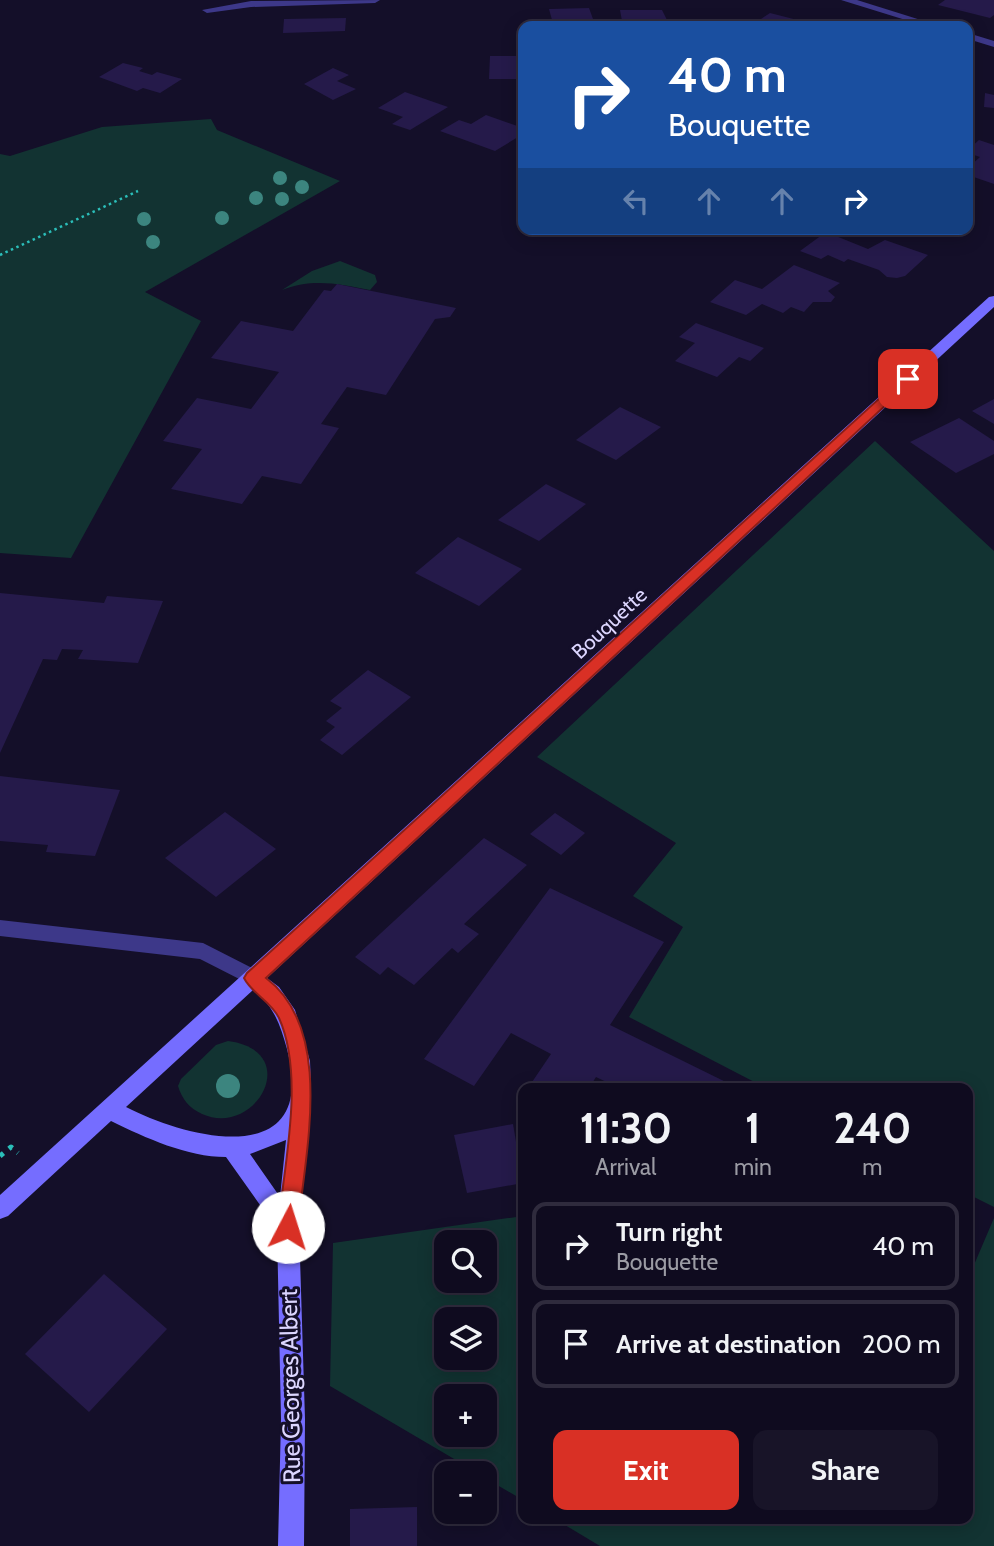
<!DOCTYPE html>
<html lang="en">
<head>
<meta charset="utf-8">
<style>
  body { margin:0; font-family:Cabin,sans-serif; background:#181428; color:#f1f3f6; height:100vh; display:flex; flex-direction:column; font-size:26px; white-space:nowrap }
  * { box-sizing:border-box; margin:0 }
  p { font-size:23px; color:#9b9ba4 }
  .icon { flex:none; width:38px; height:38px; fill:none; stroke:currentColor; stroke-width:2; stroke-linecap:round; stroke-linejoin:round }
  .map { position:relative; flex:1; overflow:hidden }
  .drawer { position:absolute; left:518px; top:1083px; width:455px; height:441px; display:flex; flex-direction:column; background:#0f0b1f; border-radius:14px; box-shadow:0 4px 18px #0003,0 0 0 2px #2f2b3d }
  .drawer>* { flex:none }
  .guide { position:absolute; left:518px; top:21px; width:455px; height:214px; border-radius:14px; box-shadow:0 4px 18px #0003,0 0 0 2px #2f2b3d; background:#1a4fa0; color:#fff; overflow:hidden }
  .buttons { position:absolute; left:434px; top:1230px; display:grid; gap:14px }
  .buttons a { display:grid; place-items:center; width:63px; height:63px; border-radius:14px; background:#0f0b1f; box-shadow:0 4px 18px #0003,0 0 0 2px #2f2b3d; font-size:35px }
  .pin { position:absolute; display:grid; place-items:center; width:60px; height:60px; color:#fff; margin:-30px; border-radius:14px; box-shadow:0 4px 10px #0006 }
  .me { position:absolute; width:77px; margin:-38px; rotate:5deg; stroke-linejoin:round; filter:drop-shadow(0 0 5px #0008) }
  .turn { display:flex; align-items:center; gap:24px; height:147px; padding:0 35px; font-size:32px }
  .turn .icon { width:91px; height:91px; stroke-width:2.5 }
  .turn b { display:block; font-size:49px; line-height:60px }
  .lanes { display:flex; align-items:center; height:66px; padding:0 35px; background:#0003; justify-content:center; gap:35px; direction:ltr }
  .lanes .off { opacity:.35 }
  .eta { display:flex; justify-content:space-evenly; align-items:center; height:119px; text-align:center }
  .eta b { font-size:42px; font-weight:700; line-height:49px }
  .primary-button { display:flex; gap:14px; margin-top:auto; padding:14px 35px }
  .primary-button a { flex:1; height:80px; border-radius:14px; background:#d93025; color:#fff; font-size:28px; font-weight:700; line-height:80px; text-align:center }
  .primary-button a+a { background:#181428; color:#f1f3f6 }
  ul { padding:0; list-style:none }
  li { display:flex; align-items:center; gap:21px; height:88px; margin:0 14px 10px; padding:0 21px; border:4px solid #2f2b3d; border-radius:14px }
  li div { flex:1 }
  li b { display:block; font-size:26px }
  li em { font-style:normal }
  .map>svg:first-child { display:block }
  .green { fill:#123332; fill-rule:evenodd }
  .building { fill:#251a4a }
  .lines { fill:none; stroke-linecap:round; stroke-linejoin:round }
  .path-far1 { stroke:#2bbeb9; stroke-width:2.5; stroke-dasharray:2.5 3.5; stroke-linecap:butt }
  .path { stroke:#2bbeb9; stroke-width:5; stroke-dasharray:4.5 7; stroke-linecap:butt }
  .street { fill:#3d3889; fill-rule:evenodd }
  .secondary { fill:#756dff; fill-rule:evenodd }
  .tree { fill:#3c857f }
  .route { fill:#d93025; stroke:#8d1f18; stroke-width:2 }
  .labels { text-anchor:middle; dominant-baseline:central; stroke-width:6; stroke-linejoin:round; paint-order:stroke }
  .street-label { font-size:21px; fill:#dcd6ff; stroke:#140f29 }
  .near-street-label { font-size:24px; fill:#dcd6ff; stroke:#140f29 }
</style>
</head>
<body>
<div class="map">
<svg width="994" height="1546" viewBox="0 0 994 1546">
  <rect width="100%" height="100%" fill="#140f29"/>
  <!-- green -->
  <g class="green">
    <path d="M211,119L217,130L340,181L145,292L201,321L71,558L0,553V154L10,156L102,127Z"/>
    <path d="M340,261L375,275L377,282L370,290C339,284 313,278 282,290L312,271Z"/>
    <path d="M875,441L994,551V1207L968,1194V1088H766L629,1017L683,927L633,896L676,843L537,757Z"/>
    <path d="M228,1041C304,1051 256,1138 202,1114C189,1108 182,1099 178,1086L181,1079L216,1045Z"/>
    <path d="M523,1216V1500L485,1478V1474L478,1473L330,1386L333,1243ZM485,1242V1281H446V1242ZM446,1320H485V1358H446ZM485,1396V1435H446V1396Z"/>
    <path d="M994,1218V1546H600L555,1519H968V1279Z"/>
  </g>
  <!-- building -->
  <g class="building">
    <path d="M945,0H994V15L990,18L938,5Z"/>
    <path d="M589,8L593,19L552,20L549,9Z"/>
    <path d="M620,10H662L670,26H638L637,20L622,21Z"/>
    <path d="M770,13L817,25V26L752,25Z"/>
    <path d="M346,18L345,31L283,33L284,19Z"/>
    <path d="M490,56H523V79H489Z"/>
    <path d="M123,63L143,68L139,71L152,75L157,72L182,79L160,93L143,88L137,91L99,77Z"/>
    <path d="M333,68L349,75L337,81L356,89L333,100L304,84Z"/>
    <path d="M405,92L448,107L410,130L392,124L403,117L378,108Z"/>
    <path d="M985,93L994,95V108L984,107Z"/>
    <path d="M486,115L523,128V134L495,151L440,131L459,120L471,124Z"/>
    <path d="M979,140L994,145V184L968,175V168L980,157L968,153V150Z"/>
    <path d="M826,232L868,249L885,240L928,255L905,276L897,278L887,277L879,270L848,259L844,262L828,255L821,259L800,251Z"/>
    <path d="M794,265L840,283L828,291L835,297L831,302H813L804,312L791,307L783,313L762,304L746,315L710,302L735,280L762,289Z"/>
    <path d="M337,284L456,308L450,317L435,319L386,395L347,387L321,424L339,428L301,484L262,476L242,504L171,489L202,449L163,441L197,398L251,409L279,372L211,358L241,321L293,331L324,290L331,291Z"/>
    <path d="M696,323L764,348L750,361L739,357L717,377L675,361L695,343L679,337Z"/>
    <path d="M994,399V424L972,411Z"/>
    <path d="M620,407L661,427L616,460L576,440Z"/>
    <path d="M959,418L994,441V454L956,473L910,442Z"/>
    <path d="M546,484L586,504L539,541L498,520Z"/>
    <path d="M458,537L522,569L479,606L415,573Z"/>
    <path d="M0,593L104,603L107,596L163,601L138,663L78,659L83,650L62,649L57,660L43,659L0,753Z"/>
    <path d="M368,670L411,697L342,755L320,740L335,727L326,721L342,708L330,701Z"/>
    <path d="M0,776L120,790L95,856L46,852L48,845L0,841Z"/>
    <path d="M225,812L276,849L216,897L165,858Z"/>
    <path d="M555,813L585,833L561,855L530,834Z"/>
    <path d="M484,838L527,865L464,924L479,934L458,953L452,948L414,985L388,967L380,975L355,957Z"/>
    <path d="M550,888L664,942L610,1025L738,1088H619L596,1077L589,1088H528L551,1054L511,1033L474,1086L424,1059Z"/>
    <path d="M513,1124L523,1183L467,1193L454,1135Z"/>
    <path d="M104,1274L167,1329L89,1412L25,1354Z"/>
    <path d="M417,1507V1546H350V1509Z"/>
  </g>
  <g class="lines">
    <!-- path-far1 -->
    <path class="path-far1" d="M0,255L138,191"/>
    <!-- path -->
    <path class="path" d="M0,1156L11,1147L18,1153"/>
    <!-- street -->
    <g class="street">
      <path d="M380,0L375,3L251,7L207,13L202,10L251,1Z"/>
      <path d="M841,0H857L940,26H925Z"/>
      <path d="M968,33L994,41V47L968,39Z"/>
      <path d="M0,920L203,943L260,972L263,978L260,984L253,986L200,959L0,936Z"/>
    </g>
    <!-- secondary -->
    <path class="secondary" d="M994,296V307L267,978L279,987L295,1010L310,1061L311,1089L299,1226L305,1419L304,1546H278L281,1419L277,1229L226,1157C187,1157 146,1138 111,1121L8,1216L0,1219V1195L989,297ZM253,990C274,1006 280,1024 287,1049C319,1171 190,1140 126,1107ZM286,1140L280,1197L250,1154Z"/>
  </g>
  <!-- trees -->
  <g class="tree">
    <circle cx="280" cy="178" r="7"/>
    <circle cx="302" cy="187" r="7"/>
    <circle cx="256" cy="198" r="7"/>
    <circle cx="282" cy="199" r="7"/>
    <circle cx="222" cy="218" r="7"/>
    <circle cx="144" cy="219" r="7"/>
    <circle cx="153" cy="242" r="7"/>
    <circle cx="228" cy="1086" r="12"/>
  </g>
  <!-- route -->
  <path class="route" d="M904,376L914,379L266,978C335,1030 305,1152 298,1227L295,1233L288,1236L281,1233L278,1227C284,1165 305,1076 279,1018C271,1001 252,994 244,978L247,973Z"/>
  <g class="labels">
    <!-- street labels -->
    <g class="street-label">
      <text transform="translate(609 623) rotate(-43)">Bouquette</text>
    </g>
    <!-- near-street labels -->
    <g class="near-street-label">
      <text transform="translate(290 1386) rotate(-91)">Rue Georges Albert</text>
    </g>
  </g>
</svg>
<div class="buttons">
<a><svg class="icon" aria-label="search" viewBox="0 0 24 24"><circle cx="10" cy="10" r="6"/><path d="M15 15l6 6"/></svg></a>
<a><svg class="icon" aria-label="layers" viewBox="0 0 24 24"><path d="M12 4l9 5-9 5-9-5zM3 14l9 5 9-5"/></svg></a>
<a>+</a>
<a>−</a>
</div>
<div class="pin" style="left:908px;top:379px;background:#d93025"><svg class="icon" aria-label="arrive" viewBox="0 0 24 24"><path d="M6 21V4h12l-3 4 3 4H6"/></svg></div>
<svg class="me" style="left:288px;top:1227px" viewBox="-20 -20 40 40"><circle r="19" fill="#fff"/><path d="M0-13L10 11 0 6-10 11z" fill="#d93025"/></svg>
<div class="guide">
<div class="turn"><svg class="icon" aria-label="right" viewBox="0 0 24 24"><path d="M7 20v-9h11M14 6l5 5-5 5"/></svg><div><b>40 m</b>Bouquette</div></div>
<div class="lanes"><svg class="icon off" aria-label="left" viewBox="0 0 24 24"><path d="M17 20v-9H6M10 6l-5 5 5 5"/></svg><svg class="icon off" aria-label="ahead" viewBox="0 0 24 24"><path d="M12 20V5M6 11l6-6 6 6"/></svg><svg class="icon off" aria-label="ahead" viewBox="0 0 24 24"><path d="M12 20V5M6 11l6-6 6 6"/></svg><svg class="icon" aria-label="right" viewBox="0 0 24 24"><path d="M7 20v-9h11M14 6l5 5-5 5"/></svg></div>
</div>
<section class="drawer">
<div class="eta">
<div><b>11:30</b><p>Arrival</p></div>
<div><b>1</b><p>min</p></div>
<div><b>240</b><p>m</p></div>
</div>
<ul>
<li><svg class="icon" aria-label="right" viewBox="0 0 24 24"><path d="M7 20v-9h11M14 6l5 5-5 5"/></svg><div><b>Turn right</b><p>Bouquette</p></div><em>40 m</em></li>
<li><svg class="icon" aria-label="arrive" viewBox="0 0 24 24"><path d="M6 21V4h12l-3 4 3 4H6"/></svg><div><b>Arrive at destination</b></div><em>200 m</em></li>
</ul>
<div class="primary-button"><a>Exit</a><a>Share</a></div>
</section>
</div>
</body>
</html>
